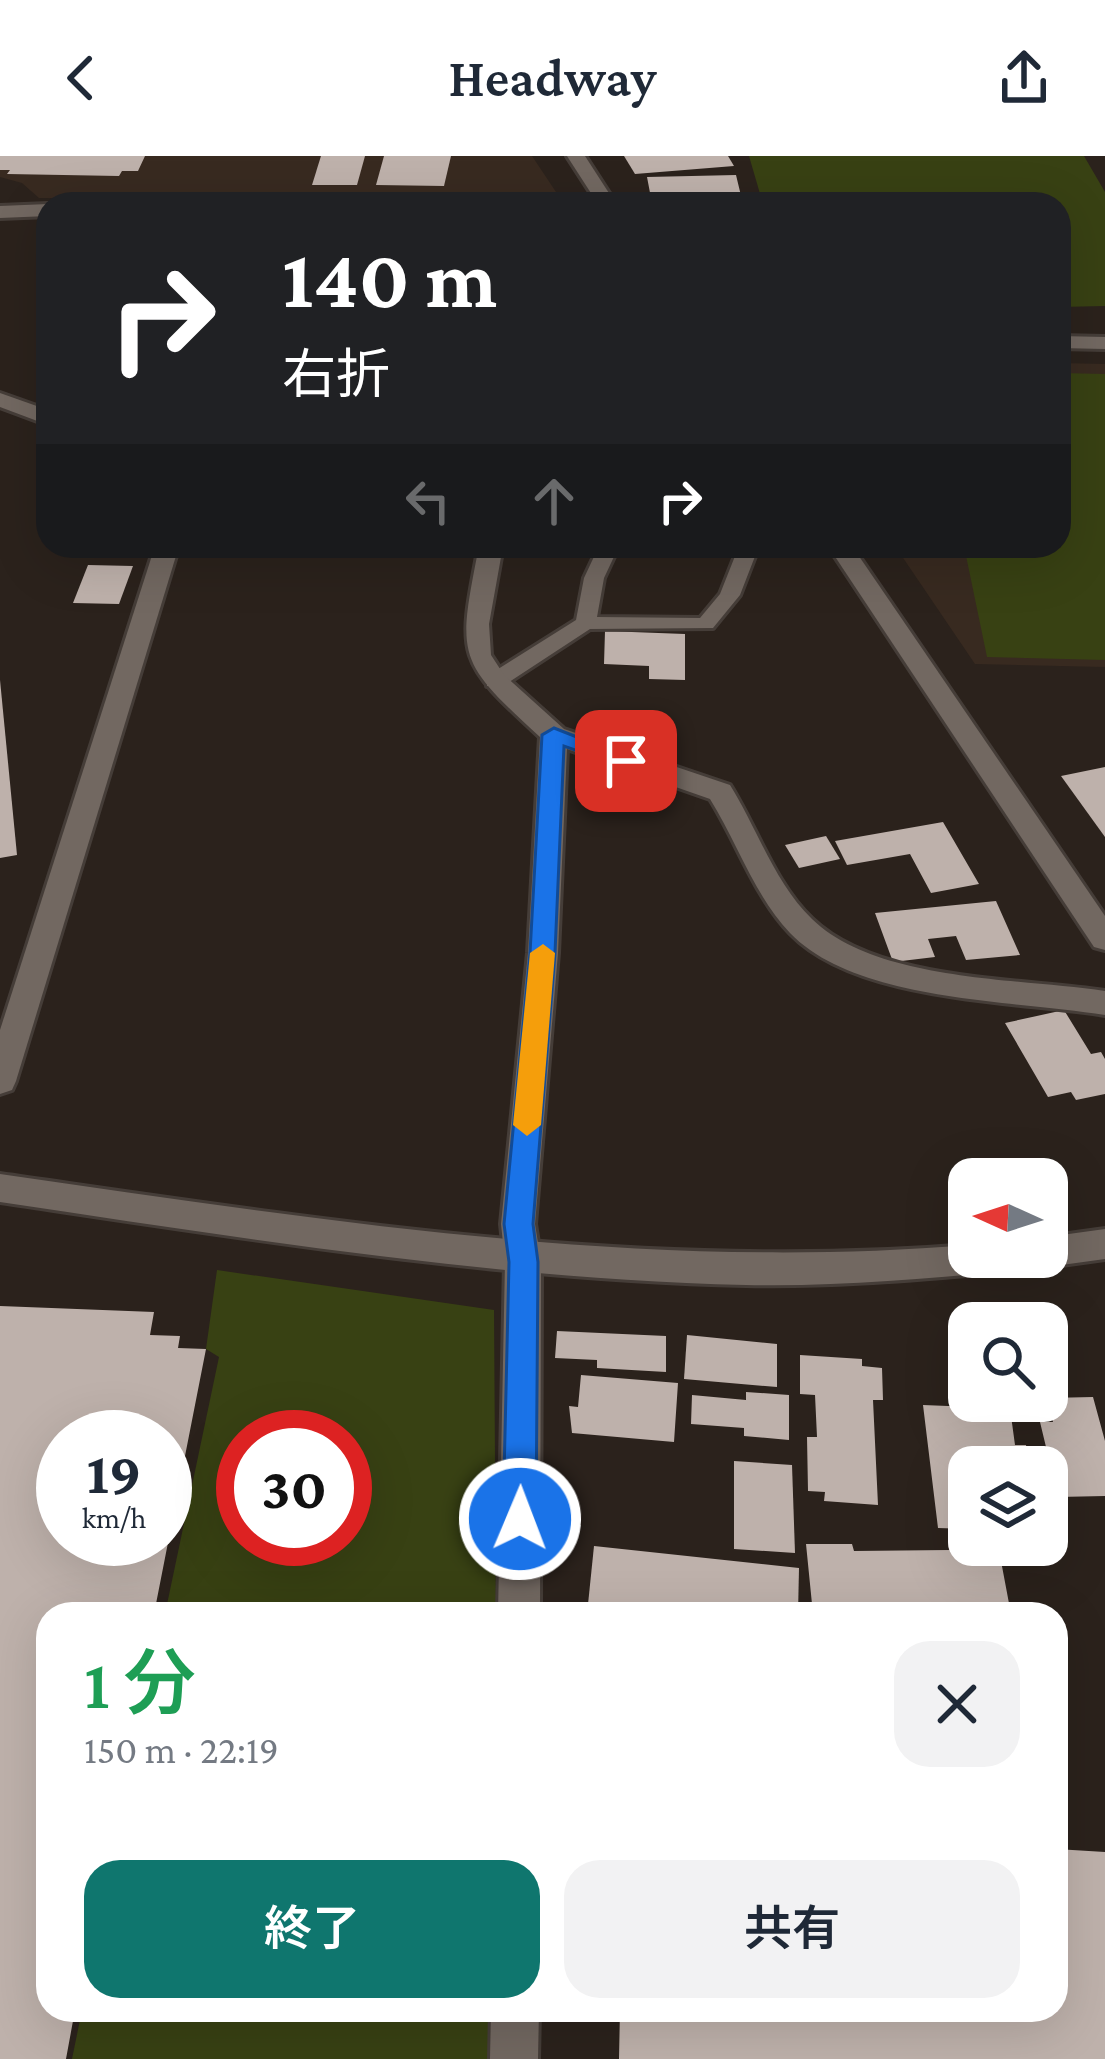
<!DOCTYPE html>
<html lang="ja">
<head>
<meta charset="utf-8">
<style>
  body { margin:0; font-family:"Crimson Pro","Noto Sans JP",serif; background:#f2f2f3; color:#1f2937; height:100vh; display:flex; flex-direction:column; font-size:45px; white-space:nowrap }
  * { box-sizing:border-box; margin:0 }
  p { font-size:39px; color:#747a83 }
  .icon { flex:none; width:66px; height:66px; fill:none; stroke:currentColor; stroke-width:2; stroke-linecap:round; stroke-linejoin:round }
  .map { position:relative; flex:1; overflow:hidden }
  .panel { position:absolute; left:36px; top:1446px; width:1032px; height:420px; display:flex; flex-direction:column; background:#fff; border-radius:36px; box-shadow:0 12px 48px #0002 }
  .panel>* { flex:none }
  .top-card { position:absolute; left:36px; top:36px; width:1035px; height:366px; border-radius:36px; box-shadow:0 12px 48px #0002; background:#202124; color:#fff; overflow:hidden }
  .needle { width:78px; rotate:273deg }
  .tools { position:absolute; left:948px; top:1002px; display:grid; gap:24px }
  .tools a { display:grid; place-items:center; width:120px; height:120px; border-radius:24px; background:#fff; box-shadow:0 12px 48px #0002; font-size:60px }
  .speed { position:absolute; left:36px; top:1254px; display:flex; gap:24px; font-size:60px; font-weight:700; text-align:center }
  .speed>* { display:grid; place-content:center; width:156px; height:156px; border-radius:50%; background:#fff; box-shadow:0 12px 48px #0002; line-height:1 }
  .speed small { font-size:30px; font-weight:400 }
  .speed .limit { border:18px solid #d22; background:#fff; color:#111 }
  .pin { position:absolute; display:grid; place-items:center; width:102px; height:102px; color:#fff; margin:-51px; border-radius:24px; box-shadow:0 6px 18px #0006 }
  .me { position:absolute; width:132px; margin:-66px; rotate:1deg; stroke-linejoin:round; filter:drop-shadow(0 0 9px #0008) }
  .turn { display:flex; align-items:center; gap:42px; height:252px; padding:0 48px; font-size:54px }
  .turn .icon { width:156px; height:156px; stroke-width:2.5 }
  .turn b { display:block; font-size:84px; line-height:102px }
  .lanes { display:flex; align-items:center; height:114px; padding:0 48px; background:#0003; justify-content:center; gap:60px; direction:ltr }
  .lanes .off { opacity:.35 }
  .round { display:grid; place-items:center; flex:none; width:126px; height:126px; border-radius:36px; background:#f2f2f3 }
  .headline { display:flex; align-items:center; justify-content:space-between; height:204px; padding:0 48px }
  h1 { font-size:72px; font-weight:600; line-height:90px; color:#1e9e55 }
  .primary-button { display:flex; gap:24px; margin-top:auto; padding:24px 48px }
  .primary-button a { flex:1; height:138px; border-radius:36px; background:#0f766e; color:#fff; font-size:48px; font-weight:600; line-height:138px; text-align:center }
  .primary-button a+a { background:#f2f2f3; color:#1f2937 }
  header { display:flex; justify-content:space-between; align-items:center; height:156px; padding:0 48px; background:#fff; font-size:54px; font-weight:600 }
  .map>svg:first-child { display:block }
  .built { fill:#382a20 }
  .green { fill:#384113; fill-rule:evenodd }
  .building { fill:#beb1ab; fill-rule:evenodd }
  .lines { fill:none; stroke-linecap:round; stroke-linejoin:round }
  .service-casing { stroke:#453d38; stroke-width:6 }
  .minor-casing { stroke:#453d38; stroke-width:6 }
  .tertiary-casing { stroke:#453d38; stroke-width:6 }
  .service { fill:#726861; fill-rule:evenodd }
  .minor { fill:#726861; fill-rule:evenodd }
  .tertiary { fill:#726861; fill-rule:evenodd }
  .route { fill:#1a73e8; stroke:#114b97; stroke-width:3 }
  .slow { fill:#f59e0b }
</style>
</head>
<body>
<header><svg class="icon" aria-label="back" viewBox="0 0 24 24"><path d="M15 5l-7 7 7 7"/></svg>Headway<svg class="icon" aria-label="share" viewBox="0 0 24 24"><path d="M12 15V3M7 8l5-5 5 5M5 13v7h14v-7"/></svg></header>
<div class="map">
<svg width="1105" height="1903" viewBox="0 0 1105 1903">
  <rect width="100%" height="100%" fill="#2b221c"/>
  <!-- built -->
  <g class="built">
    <path d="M0,0H532L562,45L39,42L22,27L0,21Z"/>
    <path d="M1059,207L1105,208V511L975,508L895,390H1059Z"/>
  </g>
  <!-- green -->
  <g class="green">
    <path d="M749,0H1084L1105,36V150L1059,151V48H763Z"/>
    <path d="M1059,217L1105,218V504L987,501L964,390H1059Z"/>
    <path d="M217,1114L494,1154L496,1458H165L219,1201L206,1193ZM345,1281V1383H243V1281Z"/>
    <path d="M82,1854H492L491,1903H72Z"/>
  </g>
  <!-- building -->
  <g class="building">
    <path d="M0,0H145L138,15H122L119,20L7,18L10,14H0Z"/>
    <path d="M321,0H365L357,29H312Z"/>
    <path d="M384,0H451L444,30L376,29Z"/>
    <path d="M624,0H728L734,10L635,18Z"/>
    <path d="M736,19L743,48H663L662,42H651L647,21Z"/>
    <path d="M88,409L133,410L119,448L73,447Z"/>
    <path d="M605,475L685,478V524L649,523V510L604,508Z"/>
    <path d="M0,524L17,699L0,702Z"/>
    <path d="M1105,611V681L1061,620Z"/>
    <path d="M943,666L979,728L931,737L910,698L847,709L835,685Z"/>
    <path d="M826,680L840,703L799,712L785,689Z"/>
    <path d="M996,745L1020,799L966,804L956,780L928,783L935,801L893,806L875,757Z"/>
    <path d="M1064,854L1091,898L1101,896L1105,903V938L1076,944L1071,936L1048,941L1005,867Z"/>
    <path d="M0,1150L154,1156L150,1179L180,1180L178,1192L206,1193L154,1458H48V1854H75L66,1903H0ZM63,1281H165V1383H63Z"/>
    <path d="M557,1175L666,1180V1216L597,1212V1204L555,1202Z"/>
    <path d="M687,1179L777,1188V1231L684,1223Z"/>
    <path d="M800,1199L862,1203V1210L882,1212L883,1244H873L878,1349L824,1345L825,1336L808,1335L807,1281H817L815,1239L800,1238Z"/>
    <path d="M581,1219L678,1227L674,1286L572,1277L569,1250L578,1251Z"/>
    <path d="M746,1236L789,1239V1284L744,1280V1272L691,1268L692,1239L746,1244Z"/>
    <path d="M1093,1241L1105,1285V1340L1058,1341L1040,1266H1053L1048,1242Z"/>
    <path d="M973,1245H1009L1015,1289H1026L1029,1311H969V1373L938,1372L923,1249L973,1251Z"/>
    <path d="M734,1305L792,1309L795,1397L734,1393Z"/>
    <path d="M948,1386L998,1389L1011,1458H813L806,1388H852L854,1395L949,1394Z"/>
    <path d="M594,1390L799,1412L798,1458H587Z"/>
    <path d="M1056,1693L1105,1696V1903H619L620,1854H1056Z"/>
  </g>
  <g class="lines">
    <!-- service casing -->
    <g class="service-casing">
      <path id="service" d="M599,390H619L604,422L597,461L700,462L720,438L739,390H759L740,439L713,472L590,473L503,530H487V520L576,464L584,422Z"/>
    </g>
    <!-- minor casing -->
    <g class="minor-casing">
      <g id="minor">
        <path d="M48,48V60L0,62V50Z"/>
        <path d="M0,237L48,254V269L0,251Z"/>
        <path d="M155,390H179L16,925L12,934L0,938V874Z"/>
        <path d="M479,390H503L489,468L491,499L504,519L564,573L730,629C757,672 775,728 812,763C877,826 1019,822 1105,835V859C1014,844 856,846 790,777C754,739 737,686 710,643L567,593L558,797L535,1068L541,1106L540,1458H498L505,1106L501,1068L528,797L540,581C456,504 457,502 479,390Z"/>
        <path d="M491,1854H539L538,1903H490Z"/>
      </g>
    </g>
    <!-- tertiary casing -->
    <g class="tertiary-casing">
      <g id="tertiary">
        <path d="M567,0H585L616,48H598Z"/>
        <path d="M1059,180L1105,181V193L1059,192Z"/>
        <path d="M828,390H852L1105,760V794L1094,791Z"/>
        <path d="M0,1018C322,1064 643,1116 969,1089V1101H1020L1015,1112L1002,1116C917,1123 832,1131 746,1129C495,1123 248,1083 0,1046Z"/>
        <path d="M1105,1073V1103L1047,1111L1032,1101H1047V1081Z"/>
      </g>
    </g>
    <!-- service -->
    <use href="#service" class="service"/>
    <!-- minor -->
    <use href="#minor" class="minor"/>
    <!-- tertiary -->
    <use href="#tertiary" class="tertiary"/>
  </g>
  <!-- route -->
  <path class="route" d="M554,572L638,605L626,612L564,590L555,797L533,1068L538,1106L536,1363L531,1374L520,1379L508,1374L503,1363L509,1106L504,1068L530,797L542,579Z"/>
  <!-- slow -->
  <path class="slow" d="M543,788L555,797L541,969L527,980L513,969L530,797Z"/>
</svg>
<div class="tools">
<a><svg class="needle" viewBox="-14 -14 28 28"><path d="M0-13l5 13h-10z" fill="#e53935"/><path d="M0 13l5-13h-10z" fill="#747a83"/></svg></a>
<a><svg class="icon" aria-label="search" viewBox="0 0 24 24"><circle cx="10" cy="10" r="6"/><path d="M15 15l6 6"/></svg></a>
<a><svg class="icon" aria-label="layers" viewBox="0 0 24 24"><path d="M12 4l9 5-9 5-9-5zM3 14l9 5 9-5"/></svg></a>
</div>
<div class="speed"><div>19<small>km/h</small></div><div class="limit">30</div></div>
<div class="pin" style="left:626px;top:605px;background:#d93025"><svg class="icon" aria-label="arrive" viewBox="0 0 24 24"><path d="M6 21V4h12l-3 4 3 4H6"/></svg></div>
<svg class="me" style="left:520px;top:1363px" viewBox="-20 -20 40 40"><circle r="17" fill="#1a73e8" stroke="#fff" stroke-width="3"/><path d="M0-11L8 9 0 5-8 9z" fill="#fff"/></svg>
<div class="top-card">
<div class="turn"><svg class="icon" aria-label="right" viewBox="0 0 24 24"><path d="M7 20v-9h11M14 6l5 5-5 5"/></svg><div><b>140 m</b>右折</div></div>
<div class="lanes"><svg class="icon off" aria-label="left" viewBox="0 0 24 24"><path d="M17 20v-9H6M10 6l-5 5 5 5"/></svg><svg class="icon off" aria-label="ahead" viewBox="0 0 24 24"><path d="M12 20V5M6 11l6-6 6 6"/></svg><svg class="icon" aria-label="right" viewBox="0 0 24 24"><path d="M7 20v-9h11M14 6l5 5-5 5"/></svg></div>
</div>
<section class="panel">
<div class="headline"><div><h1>1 分</h1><p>150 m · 22:19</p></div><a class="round"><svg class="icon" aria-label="close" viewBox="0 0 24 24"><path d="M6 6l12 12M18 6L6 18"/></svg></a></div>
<div class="primary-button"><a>終了</a><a>共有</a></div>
</section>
</div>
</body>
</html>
